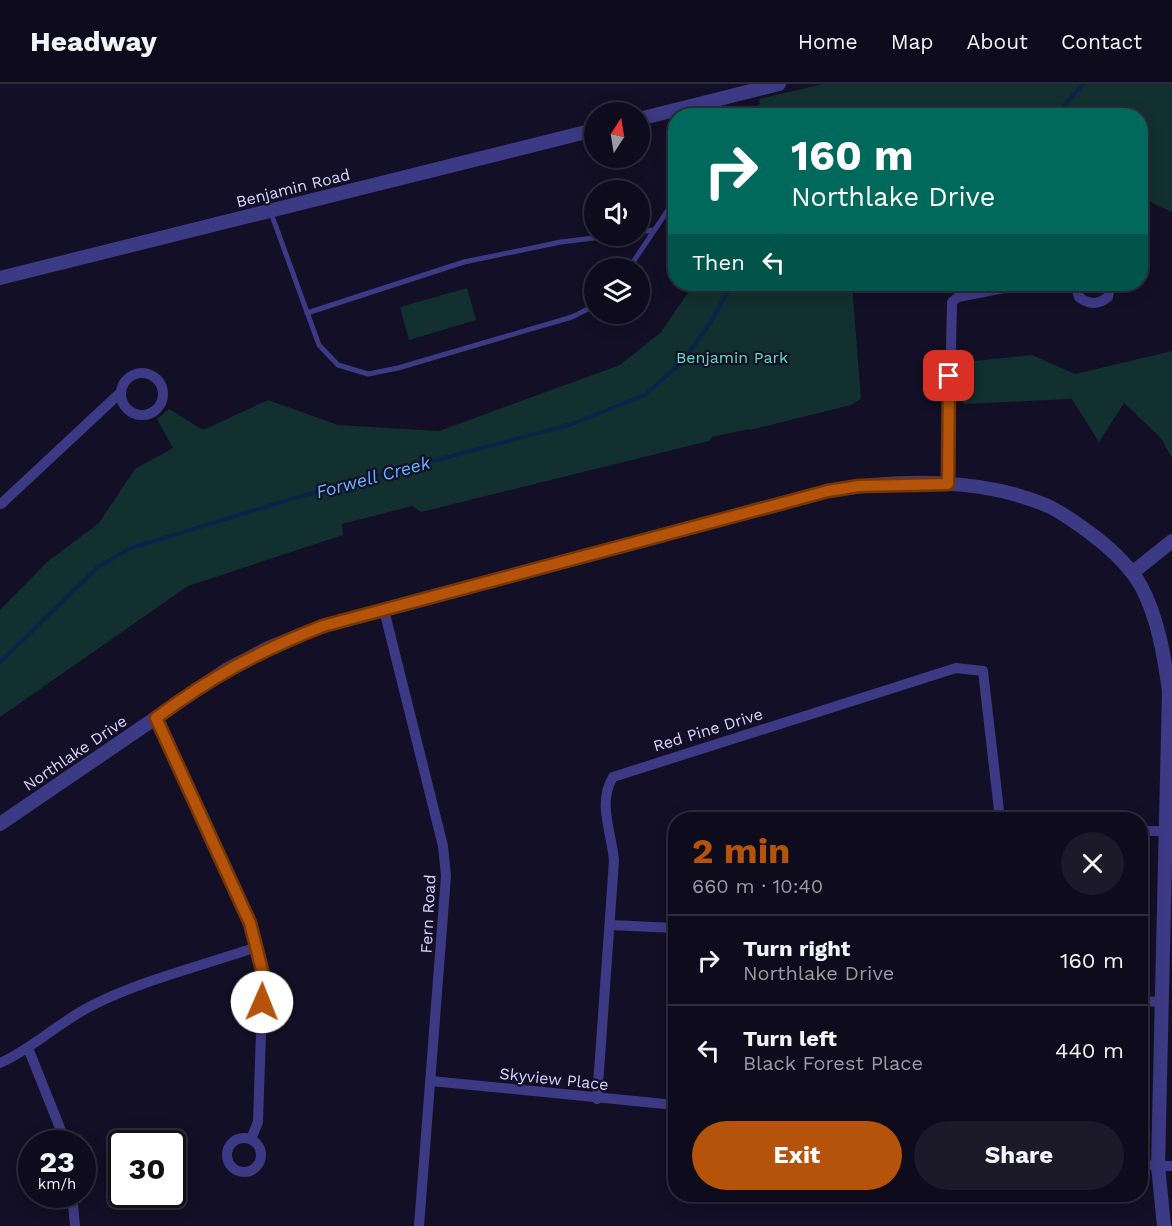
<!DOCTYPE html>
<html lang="en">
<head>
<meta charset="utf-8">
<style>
  body { margin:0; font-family:"Work Sans",sans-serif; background:#1c1929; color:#f1f3f6; height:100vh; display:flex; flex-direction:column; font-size:22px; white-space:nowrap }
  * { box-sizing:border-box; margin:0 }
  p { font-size:20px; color:#9b9ba3 }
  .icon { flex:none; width:33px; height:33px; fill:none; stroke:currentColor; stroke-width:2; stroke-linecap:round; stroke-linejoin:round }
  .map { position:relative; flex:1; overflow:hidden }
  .details { position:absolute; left:668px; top:728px; width:480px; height:390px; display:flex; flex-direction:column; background:#0e0b1c; border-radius:24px; box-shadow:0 3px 15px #0003,0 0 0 2px #2e2b3b }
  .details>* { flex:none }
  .hud { position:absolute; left:668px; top:24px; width:480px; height:183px; border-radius:24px; box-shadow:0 3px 15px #0003,0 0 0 2px #2e2b3b; background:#00695c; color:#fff; overflow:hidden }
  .needle { width:39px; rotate:12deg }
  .tools { position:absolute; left:584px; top:18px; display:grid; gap:12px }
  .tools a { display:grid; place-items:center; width:66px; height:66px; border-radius:50%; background:#0e0b1c; box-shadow:0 3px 15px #0003,0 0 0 2px #2e2b3b; font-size:30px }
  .speed { position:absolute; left:18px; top:1046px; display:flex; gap:12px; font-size:30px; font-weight:700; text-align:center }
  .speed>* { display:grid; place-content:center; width:78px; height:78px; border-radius:50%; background:#0e0b1c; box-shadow:0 3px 15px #0003,0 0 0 2px #2e2b3b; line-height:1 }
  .speed small { font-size:15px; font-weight:400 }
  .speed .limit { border:3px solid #111; border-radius:9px; background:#fff; color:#111 }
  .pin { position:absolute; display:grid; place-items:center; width:51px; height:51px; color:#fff; margin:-26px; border-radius:12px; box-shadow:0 3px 9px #0006 }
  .me { position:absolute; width:66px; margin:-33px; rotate:1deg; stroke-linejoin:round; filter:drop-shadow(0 0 4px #0008) }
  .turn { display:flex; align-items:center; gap:21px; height:126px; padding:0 24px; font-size:27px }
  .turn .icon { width:78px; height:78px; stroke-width:2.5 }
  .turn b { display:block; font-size:42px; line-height:51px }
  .then { display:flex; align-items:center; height:57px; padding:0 24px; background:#0003; gap:12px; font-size:22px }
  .round { display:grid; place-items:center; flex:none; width:63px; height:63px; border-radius:32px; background:#1c1929 }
  .headline { display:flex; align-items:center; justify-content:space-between; height:102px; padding:0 24px }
  h1 { font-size:36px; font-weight:700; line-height:45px; color:#b45309 }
  .cta { display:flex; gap:12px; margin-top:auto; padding:12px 24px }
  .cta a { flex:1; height:69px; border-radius:36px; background:#b45309; color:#fff; font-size:24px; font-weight:700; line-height:69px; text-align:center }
  .cta a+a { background:#1c1929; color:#f1f3f6 }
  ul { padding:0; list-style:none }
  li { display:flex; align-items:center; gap:18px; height:90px; padding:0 24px; border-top:2px solid #2e2b3b }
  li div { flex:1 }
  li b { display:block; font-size:22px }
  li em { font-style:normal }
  header { display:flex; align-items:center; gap:36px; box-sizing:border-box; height:84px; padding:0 30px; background:#0e0b1c; border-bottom:2px solid #2e2b3b }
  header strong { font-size:28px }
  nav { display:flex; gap:33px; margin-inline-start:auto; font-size:21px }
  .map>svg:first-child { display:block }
  .green { fill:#12302f }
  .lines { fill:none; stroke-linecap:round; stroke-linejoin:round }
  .stream { stroke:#0c2248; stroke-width:4 }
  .service { stroke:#3d3a85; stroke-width:5 }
  .minor { stroke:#3d3a85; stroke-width:10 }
  .tertiary { stroke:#3d3a85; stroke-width:14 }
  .route-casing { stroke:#753606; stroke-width:15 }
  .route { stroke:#b45309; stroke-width:10 }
  .labels { text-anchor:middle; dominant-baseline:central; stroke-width:4.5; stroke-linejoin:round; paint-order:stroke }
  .street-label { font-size:16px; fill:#d9d4ff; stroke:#130f26 }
  .park-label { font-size:16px; fill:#5fe0c0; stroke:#130f26 }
  .water-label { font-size:18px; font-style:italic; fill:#62b6ff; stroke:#130f26 }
</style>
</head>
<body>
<header>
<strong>Headway</strong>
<nav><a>Home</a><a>Map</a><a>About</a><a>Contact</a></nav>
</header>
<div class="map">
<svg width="1172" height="1142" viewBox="0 0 1172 1142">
  <rect width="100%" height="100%" fill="#130f26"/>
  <!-- green -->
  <g class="green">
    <path d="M823,0H1172V128L1140,113V32L758,31L756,22L760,20L759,15Z"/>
    <path d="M694,200H852L861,315L851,321L750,346L749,345L712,353L709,357L421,428L412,422L342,440L343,451L188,502L0,633V526L47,478L99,439L135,385L173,364L157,335L169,325L203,346L268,316L338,341L439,347L620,281L660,249Z"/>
    <path d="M467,204L476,236L409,256L400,223Z"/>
    <path d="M1172,267V374L1161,354L1124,319L1099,358L1072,315L963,320V278L1032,271L1075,290Z"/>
  </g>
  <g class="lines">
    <!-- stream -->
    <g class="stream">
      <path d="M1055,32L1083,0"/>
      <path d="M0,578L98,483L131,464L291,415L572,340L645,311L682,278L711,238L732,200"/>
    </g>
    <!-- service -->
    <g class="service">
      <path d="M271,129L319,261L338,281L368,290L398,284L572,233L594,222"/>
      <path d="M639,148L654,146"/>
      <path d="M629,184L668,126L675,105"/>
      <path d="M307,229L464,178L561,158L610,152"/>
    </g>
    <!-- minor -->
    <g class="minor">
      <path d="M1075,200L1079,213C1089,221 1098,221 1108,213L1111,200"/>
      <circle cx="142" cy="310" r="21"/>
      <path d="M948,401L952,218L958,213L1025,200"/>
      <path d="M1,420L120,309"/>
      <path d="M384,526L443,762L446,792L419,1142"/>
      <path d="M156,634L242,817L257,863L263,893L260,978L258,1038L251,1055"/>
      <path d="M1140,747H1165"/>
      <path d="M610,841L675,844"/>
      <path d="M1140,917L1161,918"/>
      <path d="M28,964L66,1059"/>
      <path d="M0,979C34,964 60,937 93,921C143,896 204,881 257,863"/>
      <path d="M431,997L675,1021"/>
      <path d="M597,1015L614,777C612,749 597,719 613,693L956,584L983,587L1000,735"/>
      <circle cx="244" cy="1071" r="17"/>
      <path d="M1140,1081L1172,1082"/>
      <path d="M72,1110L75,1142"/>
    </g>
    <!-- tertiary -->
    <g class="tertiary">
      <path d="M639,35L779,0"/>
      <path d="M0,194L594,46"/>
      <path d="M1132,489L1172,457"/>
      <path d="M0,740L226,586L268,564L323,542L828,407C898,395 981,393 1048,422C1065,430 1079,441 1094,452C1111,465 1130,483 1141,502C1158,534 1164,571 1169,607L1158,1082L1164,1142"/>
    </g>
  </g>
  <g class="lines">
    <!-- route casing -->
    <g class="route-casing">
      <path id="route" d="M262,918V886L250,839L156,634C211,593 259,567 323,542L828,407L859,402L948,400L949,292"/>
    </g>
    <!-- route -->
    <use href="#route" class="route"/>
  </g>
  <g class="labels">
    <!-- street labels -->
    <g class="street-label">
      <text transform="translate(293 104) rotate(-14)">Benjamin Road</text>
      <text transform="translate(708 646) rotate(-17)">Red Pine Drive</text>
      <text transform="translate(75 669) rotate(-34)">Northlake Drive</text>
      <text transform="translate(428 830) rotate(-87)">Fern Road</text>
      <text transform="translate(554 995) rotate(6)">Skyview Place</text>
    </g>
    <!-- park labels -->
    <g class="park-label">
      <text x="732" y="273">Benjamin Park</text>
    </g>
    <!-- water labels -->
    <g class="water-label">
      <text transform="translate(373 393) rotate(-15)">Forwell Creek</text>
    </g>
  </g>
</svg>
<div class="tools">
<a><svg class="needle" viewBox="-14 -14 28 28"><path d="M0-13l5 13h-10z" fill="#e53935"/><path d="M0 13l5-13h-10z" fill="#9b9ba3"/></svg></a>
<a><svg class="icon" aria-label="sound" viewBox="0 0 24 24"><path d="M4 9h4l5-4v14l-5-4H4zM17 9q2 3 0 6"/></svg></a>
<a><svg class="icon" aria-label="layers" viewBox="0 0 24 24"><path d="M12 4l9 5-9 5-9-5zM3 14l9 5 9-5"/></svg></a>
</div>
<div class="speed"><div>23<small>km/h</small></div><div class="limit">30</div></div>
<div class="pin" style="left:949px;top:292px;background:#d93025"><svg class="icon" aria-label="arrive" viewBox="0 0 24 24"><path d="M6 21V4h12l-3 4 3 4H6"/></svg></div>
<svg class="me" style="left:262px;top:918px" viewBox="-20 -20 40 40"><circle r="19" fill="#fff"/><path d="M0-13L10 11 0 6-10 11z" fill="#b45309"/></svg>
<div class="hud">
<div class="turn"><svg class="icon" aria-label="right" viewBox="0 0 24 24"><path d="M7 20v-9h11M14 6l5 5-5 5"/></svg><div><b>160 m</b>Northlake Drive</div></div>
<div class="then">Then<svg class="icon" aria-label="left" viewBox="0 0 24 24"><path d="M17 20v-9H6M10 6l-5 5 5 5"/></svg></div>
</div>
<section class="details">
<div class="headline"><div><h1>2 min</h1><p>660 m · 10:40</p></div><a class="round"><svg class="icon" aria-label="close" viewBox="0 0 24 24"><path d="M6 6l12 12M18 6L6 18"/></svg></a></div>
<ul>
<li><svg class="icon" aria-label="right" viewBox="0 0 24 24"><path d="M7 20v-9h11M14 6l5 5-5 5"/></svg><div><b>Turn right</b><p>Northlake Drive</p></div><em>160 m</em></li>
<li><svg class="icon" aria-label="left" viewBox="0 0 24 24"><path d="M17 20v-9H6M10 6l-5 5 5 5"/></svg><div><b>Turn left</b><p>Black Forest Place</p></div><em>440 m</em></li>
</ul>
<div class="cta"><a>Exit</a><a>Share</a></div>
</section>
</div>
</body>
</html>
